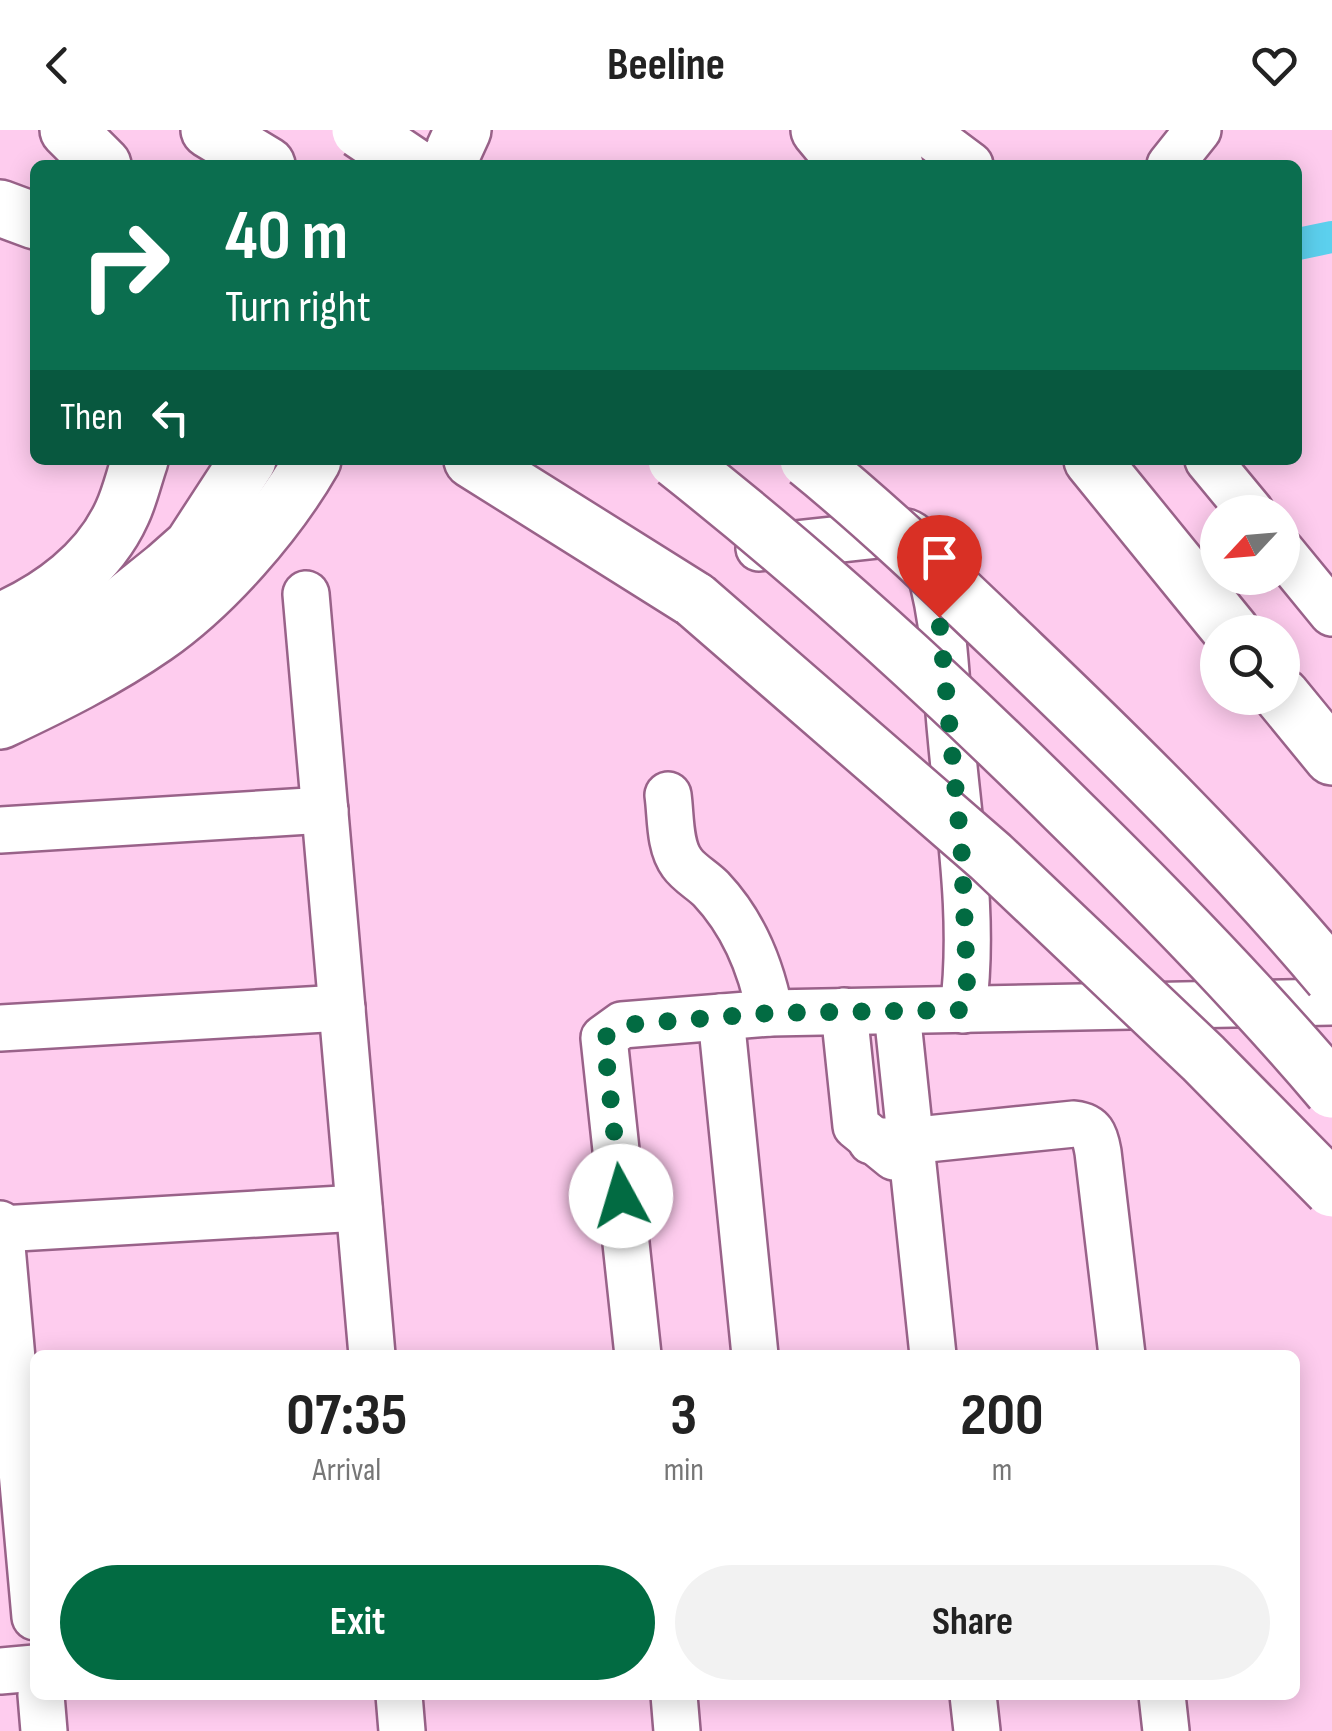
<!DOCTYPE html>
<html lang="en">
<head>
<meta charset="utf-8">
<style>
  body { margin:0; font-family:"Sofia Sans Condensed",sans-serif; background:#f2f2f2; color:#222; height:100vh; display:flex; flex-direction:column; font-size:38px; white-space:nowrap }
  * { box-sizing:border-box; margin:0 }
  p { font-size:32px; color:#767676 }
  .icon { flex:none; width:55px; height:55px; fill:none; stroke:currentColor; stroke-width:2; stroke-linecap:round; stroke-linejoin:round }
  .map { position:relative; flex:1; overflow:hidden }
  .side { position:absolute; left:30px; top:1220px; width:1270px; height:350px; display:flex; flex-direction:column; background:#fff; border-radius:15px; box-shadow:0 5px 25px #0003 }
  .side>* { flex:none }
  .guide { position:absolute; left:30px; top:30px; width:1272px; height:305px; border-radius:15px; box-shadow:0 5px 25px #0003; background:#0b6e4f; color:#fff; overflow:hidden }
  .needle { width:65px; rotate:244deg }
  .buttons { position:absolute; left:1200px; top:365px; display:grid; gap:20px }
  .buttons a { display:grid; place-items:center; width:100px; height:100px; border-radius:50%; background:#fff; box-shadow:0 5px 25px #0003; font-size:50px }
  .pin { position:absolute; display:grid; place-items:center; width:85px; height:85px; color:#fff; margin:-102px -42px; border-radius:50% 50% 50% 0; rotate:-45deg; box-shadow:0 0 10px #0007 }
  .pin .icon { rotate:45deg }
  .me { position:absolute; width:110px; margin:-55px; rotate:354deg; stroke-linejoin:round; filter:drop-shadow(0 0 8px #0008) }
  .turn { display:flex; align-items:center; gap:35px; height:210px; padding:0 30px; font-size:45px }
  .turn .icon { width:130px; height:130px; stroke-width:2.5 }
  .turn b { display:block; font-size:70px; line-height:85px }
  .then { display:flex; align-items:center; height:95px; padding:0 30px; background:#0003; gap:20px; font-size:38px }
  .eta { display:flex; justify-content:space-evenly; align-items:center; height:170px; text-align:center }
  .eta b { font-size:60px; font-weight:700; line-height:70px }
  .primary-button { display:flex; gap:20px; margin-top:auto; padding:20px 30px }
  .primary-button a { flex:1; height:115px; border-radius:60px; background:#026b42; color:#fff; font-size:40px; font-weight:700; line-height:115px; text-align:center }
  .primary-button a+a { background:#f2f2f2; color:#222 }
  header { display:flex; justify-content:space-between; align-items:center; height:130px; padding:0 30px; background:#fff; font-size:45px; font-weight:700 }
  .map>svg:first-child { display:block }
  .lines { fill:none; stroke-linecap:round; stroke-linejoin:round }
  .canal { stroke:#5cd0ee; stroke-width:32 }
  .minor-casing { stroke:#996289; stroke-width:50 }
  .major-casing { stroke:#996289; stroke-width:60 }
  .highway-casing { stroke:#996289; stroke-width:60 }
  .minor { stroke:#fff; stroke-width:45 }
  .major { stroke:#fff; stroke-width:55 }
  .highway { stroke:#fff; stroke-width:55 }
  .highway-bridge-casing { stroke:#996289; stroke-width:60; stroke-linecap:butt }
  .highway-bridge { stroke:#fff; stroke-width:55 }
  .route { stroke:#026b42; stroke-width:18; stroke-dasharray:0 32.4 }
</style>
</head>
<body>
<header><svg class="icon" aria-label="back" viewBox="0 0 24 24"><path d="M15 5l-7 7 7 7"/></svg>Beeline<svg class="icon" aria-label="heart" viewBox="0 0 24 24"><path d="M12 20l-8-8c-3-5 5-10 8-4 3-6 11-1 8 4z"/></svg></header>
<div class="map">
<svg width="1332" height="1601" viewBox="0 0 1332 1601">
  <rect width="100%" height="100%" fill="#feccee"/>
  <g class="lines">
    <!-- canal -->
    <path class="canal" d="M1298,114L1332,107"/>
    <!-- minor casing -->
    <g class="minor-casing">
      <g id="minor">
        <path d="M923,0L970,35"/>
        <path d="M1170,35L1198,0"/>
        <path d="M1208,330L1251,382"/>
        <path d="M759,418L906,402C917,406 921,414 924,424C946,481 945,547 951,606C959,696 975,790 963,880"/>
        <path d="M1282,422L1332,483"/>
        <path d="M306,464L372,1225"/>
        <path d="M668,665C671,686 669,716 682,733C689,743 702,750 711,759C744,794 761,836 770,883"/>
        <path d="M0,700L325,680"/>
        <path d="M844,881L856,996L894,1027"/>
        <path d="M897,882L933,1225"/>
        <path d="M721,887L755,1225"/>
        <path d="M0,898L342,878"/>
        <path d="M871,1011H908L1074,994C1092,996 1095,1005 1098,1022L1122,1225"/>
        <path d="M0,1094L35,1487"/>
        <path d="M0,1099L359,1078"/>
        <path d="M638,1225L604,908L622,895L770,883L1332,872"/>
        <path d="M0,1541L35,1538"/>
        <path d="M41,1565L44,1601"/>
        <path d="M399,1565L402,1601"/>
        <path d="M674,1565L677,1601"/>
        <path d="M973,1565L977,1601"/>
        <path d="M1162,1565L1166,1601"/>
      </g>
    </g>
    <!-- major casing -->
    <g class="major-casing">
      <g id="major">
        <path d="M68,0L103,35"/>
        <path d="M447,35L463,0"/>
        <path d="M0,491C50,470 99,434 122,383C130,366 134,347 140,330"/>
        <path d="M0,540L50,522L99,493L166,439L192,416L248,330"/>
        <path d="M0,591C53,566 106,540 155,506C214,465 277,393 313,330"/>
      </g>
    </g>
    <!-- highway casing -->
    <g class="highway-casing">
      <g id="highway">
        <path d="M209,0L267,35"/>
        <path d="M819,0L848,35"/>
        <path d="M873,0L895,35"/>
        <path d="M0,78L35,91"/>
        <path d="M472,330L695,470"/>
        <path d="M1092,330L1232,502"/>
        <path d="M1282,566L1332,627"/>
      </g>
    </g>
    <!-- minor -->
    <use href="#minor" class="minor"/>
    <!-- major -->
    <use href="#major" class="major"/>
    <!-- highway -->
    <use href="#highway" class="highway"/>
    <!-- highway-bridge casing -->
    <g class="highway-bridge-casing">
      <g id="highway-bridge">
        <path d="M360,0L412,35"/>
        <path d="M676,330C813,438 942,556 1066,679C1158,769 1248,861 1332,960"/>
        <path d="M808,330C882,390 952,458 1021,524C1129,627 1236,733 1332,847"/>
        <path d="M695,470L991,727L1203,928L1332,1059"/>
      </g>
    </g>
    <!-- highway-bridge -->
    <use href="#highway-bridge" class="highway-bridge"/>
  </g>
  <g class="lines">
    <!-- route -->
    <path class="route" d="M621,1066L604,908L622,895L770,883L963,880L967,851L962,726L939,487"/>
  </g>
</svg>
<div class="buttons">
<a><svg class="needle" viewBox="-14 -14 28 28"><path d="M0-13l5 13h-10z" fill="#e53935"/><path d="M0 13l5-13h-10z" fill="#767676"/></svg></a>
<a><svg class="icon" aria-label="search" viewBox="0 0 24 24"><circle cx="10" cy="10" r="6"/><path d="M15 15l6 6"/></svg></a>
</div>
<div class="pin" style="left:939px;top:487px;background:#d93025"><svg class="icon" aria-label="arrive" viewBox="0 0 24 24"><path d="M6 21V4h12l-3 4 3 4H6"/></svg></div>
<svg class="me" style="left:621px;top:1066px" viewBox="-20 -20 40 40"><circle r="19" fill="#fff"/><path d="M0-13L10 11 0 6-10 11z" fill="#026b42"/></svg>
<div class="guide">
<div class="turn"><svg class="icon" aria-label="right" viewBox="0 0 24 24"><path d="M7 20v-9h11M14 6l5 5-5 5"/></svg><div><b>40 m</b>Turn right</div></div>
<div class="then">Then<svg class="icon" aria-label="left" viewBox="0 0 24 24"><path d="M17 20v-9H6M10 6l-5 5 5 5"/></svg></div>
</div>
<section class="side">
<div class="eta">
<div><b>07:35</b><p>Arrival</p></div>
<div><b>3</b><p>min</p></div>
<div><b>200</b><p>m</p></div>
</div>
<div class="primary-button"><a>Exit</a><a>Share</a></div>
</section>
</div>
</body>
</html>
